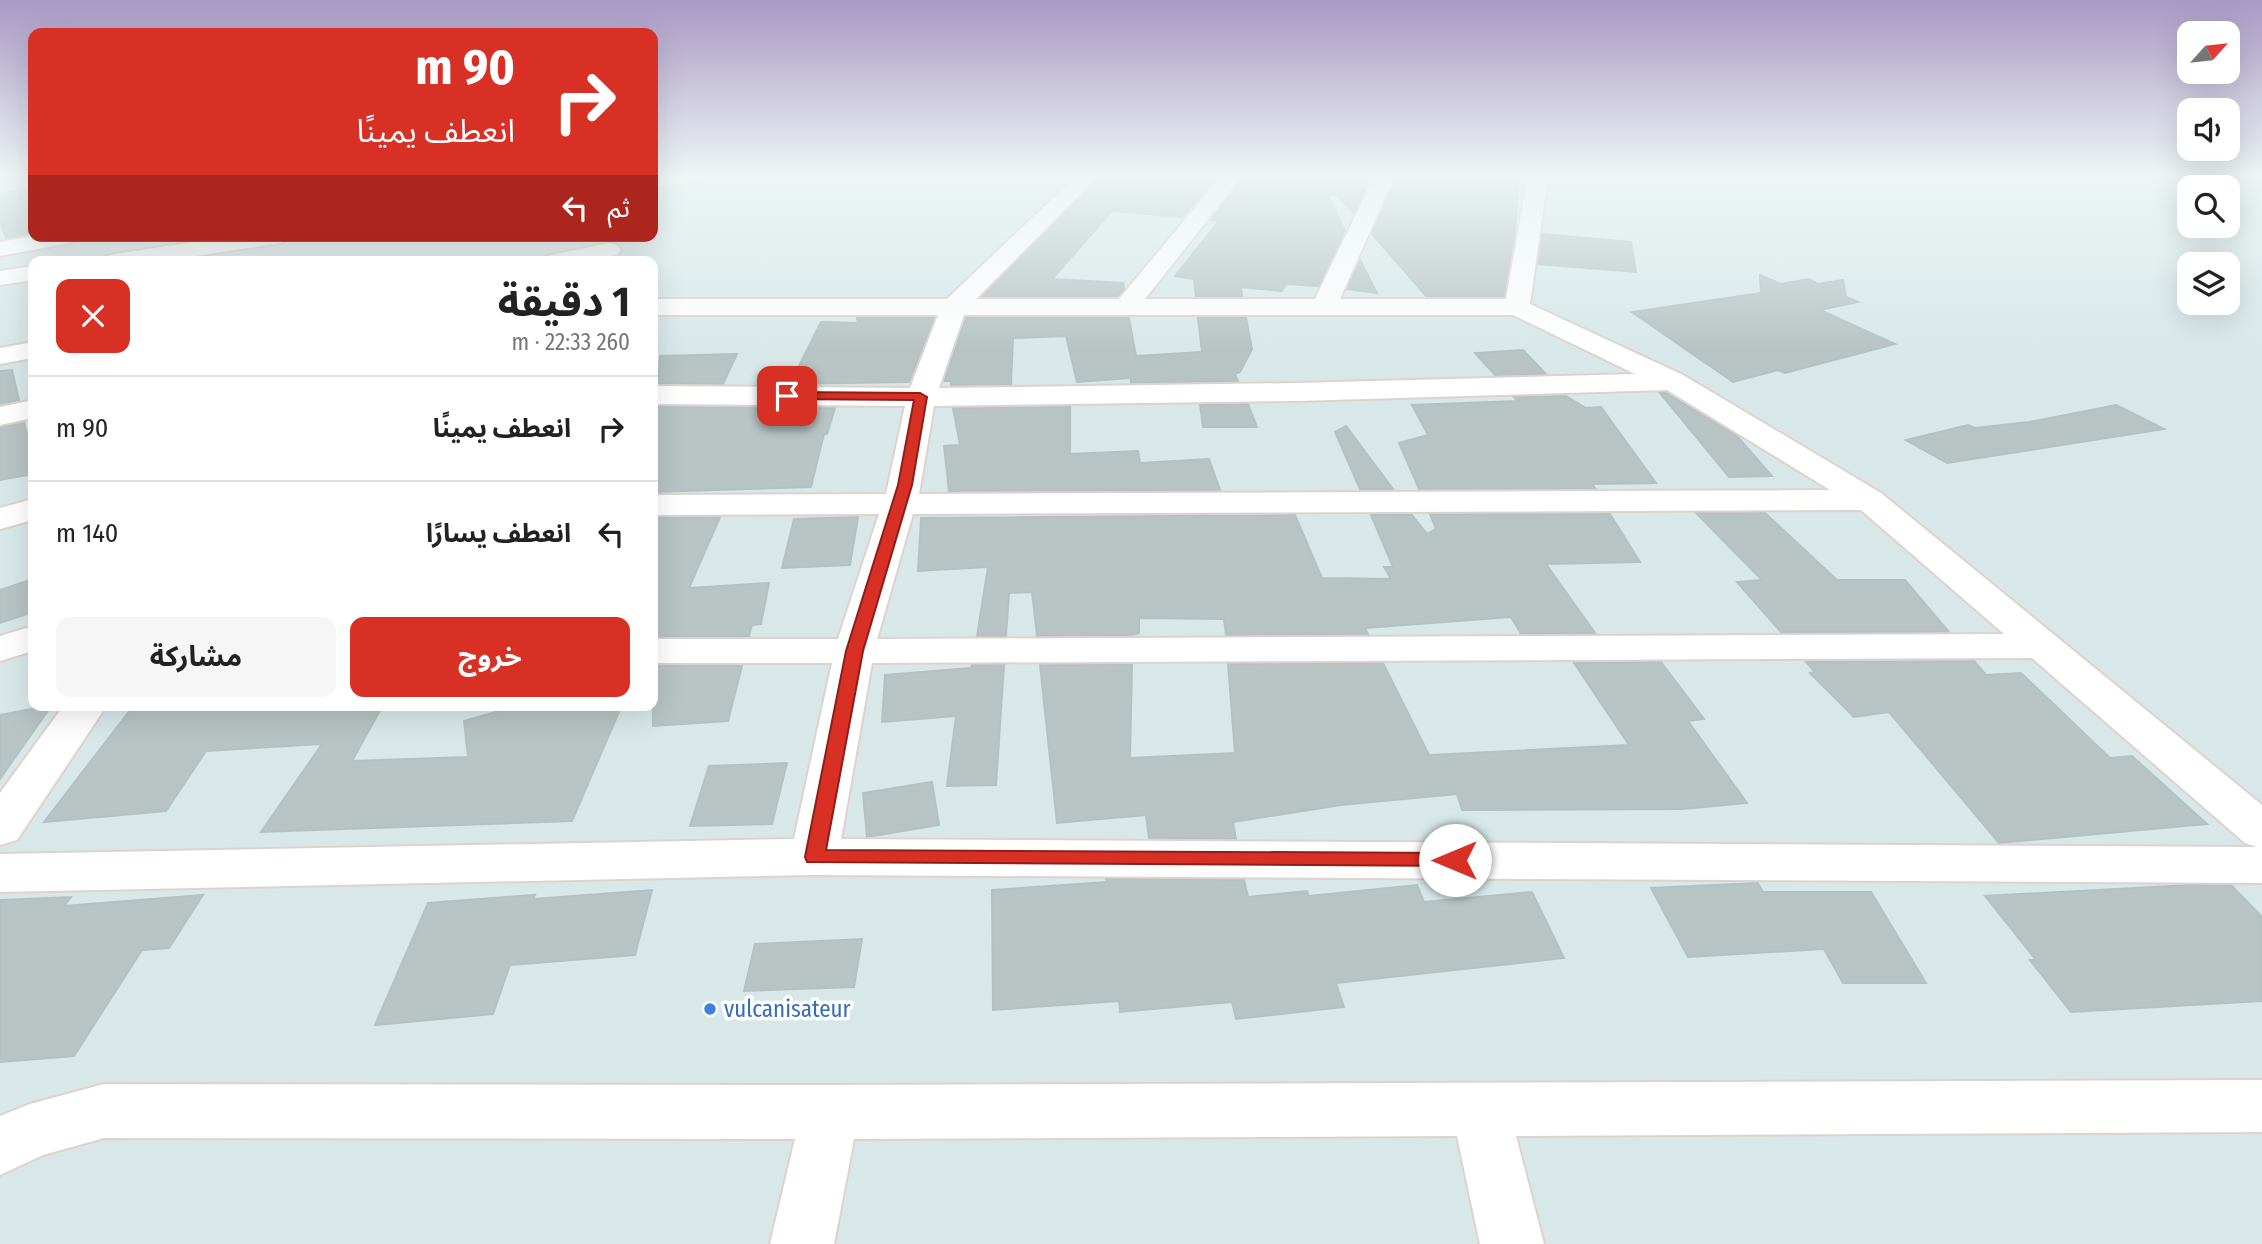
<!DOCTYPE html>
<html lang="ar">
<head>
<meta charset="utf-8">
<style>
  body { margin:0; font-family:"Fira Sans Condensed","Noto Sans Arabic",sans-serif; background:#f6f6f6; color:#222; direction:rtl; height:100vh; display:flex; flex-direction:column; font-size:26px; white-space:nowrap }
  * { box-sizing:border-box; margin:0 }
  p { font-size:23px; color:#767676 }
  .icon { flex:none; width:38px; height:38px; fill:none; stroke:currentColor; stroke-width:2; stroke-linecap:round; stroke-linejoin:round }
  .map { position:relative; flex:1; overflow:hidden; direction:ltr }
  .panel { position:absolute; left:28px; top:256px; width:630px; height:455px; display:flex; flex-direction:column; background:#fff; border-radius:14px; box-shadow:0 7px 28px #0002; direction:rtl }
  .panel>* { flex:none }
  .hud { position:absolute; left:28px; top:28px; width:630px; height:214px; border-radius:14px; box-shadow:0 7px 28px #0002; direction:rtl; background:#d93025; color:#fff; overflow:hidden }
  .needle { width:46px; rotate:63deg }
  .fabs { position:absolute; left:2177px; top:21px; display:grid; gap:14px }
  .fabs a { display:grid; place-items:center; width:63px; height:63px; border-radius:14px; background:#fff; box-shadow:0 7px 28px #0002; font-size:35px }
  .pin { position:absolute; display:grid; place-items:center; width:60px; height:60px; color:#fff; margin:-30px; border-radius:14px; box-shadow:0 4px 10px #0006 }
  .me { position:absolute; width:77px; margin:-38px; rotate:270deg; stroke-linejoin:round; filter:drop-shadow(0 0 5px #0008) }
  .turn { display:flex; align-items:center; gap:24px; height:147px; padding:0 28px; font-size:32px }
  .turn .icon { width:91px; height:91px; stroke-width:2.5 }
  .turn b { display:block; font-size:49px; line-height:60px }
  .then { display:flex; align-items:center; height:66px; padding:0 28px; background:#0003; gap:14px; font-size:26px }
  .round { display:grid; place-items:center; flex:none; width:74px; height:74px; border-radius:14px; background:#f6f6f6 }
  .overview { display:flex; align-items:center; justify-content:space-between; height:119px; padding:0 28px }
  h1 { font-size:42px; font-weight:700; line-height:52px }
  .action { display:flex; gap:14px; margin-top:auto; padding:14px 28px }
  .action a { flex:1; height:80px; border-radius:14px; background:#d93025; color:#fff; font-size:28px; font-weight:700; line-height:80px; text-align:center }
  .action a+a { background:#f6f6f6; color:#222 }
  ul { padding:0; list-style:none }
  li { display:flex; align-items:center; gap:21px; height:105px; padding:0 28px; border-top:2px solid #e0e0e0 }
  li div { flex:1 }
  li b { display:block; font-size:26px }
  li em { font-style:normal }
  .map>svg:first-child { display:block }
  .building { fill:#b8c3c4; stroke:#b2c2c4; stroke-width:2 }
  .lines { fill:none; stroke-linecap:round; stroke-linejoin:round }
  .minor-casing { stroke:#dfd2cd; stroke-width:4 }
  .minor { fill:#fff; fill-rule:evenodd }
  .route { fill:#d93025; stroke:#8d1f18; stroke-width:2 }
  .shop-dot { fill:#3f7fe0; stroke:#fff; stroke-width:2.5 }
  .labels { text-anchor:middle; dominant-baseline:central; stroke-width:7; stroke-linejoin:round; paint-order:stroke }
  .near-shop-label { font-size:23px; fill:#366cbe; stroke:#fff; text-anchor:start }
</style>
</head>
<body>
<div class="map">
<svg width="2262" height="1244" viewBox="0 0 2262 1244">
  <rect width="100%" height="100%" fill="#d8e8e9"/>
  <!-- building -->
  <g class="building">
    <path d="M1101,175H1218L1183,217L1112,211L1052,279L1123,283L1124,289L1118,296H982Z"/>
    <path d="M1245,175H1372L1354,213L1335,193L1328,197L1345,231L1319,286L1286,284L1282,291L1241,287L1242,296H1196L1194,279L1175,276L1219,221L1211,220Z"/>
    <path d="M1397,175H1519L1515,232L1504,296H1426L1372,234Z"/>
    <path d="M33,188V233L6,238L0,222V194Z"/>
    <path d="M1542,234L1631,242L1636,272L1538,264Z"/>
    <path d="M1360,260L1377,293L1347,289Z"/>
    <path d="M1760,275L1781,284L1809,279L1818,284L1843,280L1846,297L1858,302L1820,310L1895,344L1785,373L1778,370L1733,382L1632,312L1761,293Z"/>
    <path d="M857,318H934L909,382L790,384L821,322L858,323Z"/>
    <path d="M966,318H1129L1136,356L1202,352L1198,318H1246L1252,349L1240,372L1235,374L1238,381L1131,383V378L1077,382L1066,336L1013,338L1011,384L951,385V381H944Z"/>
    <path d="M1523,350L1546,374L1495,375L1475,353Z"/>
    <path d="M737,354L723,384L658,383L660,356Z"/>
    <path d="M12,370L19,400L0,404V371Z"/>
    <path d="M1660,393H1666L1737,436L1772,476L1729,477Z"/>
    <path d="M1566,396L1586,408L1601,407L1656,483L1592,484L1595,488L1419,489L1399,443L1428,435L1412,405L1518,401L1514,397Z"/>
    <path d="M1248,404L1257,427H1203L1200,405Z"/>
    <path d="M2116,405L2164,429L1947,463L1906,440L1968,425L1975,428L2029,422Z"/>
    <path d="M656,407L835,408L827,434H824L811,487L653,492Z"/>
    <path d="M1070,407V454L1138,451L1140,463L1209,459L1220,490L949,491L944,446L960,445L953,408Z"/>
    <path d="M24,422L33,459V474L0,480V427Z"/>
    <path d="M1346,426L1393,489H1360L1335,432Z"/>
    <path d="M1696,513H1765L1837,580H1905L1949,632H1781L1737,582L1762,580Z"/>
    <path d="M1430,514H1610L1640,562L1546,564L1595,633L1521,634L1511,617L1365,628L1368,634L1226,635L1224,619L1139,618V633L1132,635L1037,636L1032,592L1009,593L1006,636H977L988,567L918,571L921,518L1295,515L1322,578L1391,579L1384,567H1393L1371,515H1412L1427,534L1436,529Z"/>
    <path d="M720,517L689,588L769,583L761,624L752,625L749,636H653V518Z"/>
    <path d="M858,517L850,565L782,568L794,519Z"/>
    <path d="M33,579V612L0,623V590Z"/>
    <path d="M1974,661L1986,675L2021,673L2110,758L2132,756L2207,824L1999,843L1889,712L1854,717L1810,673L1815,672L1806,662Z"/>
    <path d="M1661,662L1704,719L1688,721L1747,803L1683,809L1462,810L1457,794L1341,805L1233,822L1236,839L1149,838L1146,815L1057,823L1040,665H1132L1130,758L1235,753L1228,664L1383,663L1429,755L1629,745L1574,663Z"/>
    <path d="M972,665H1004L996,785L947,786L956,716L882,722L885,675L971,668Z"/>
    <path d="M653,666H742L728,721L653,726Z"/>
    <path d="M52,705L0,779V715Z"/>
    <path d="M134,705H383L352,761L468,757L464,721L520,705H622L572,821L261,832L322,744L206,751L166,811L44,822Z"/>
    <path d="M787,763L772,824L690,826L709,766Z"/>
    <path d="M932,782L939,825L867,837L863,793Z"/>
    <path d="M1106,879L1244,880L1248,897L1307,891L1309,896L1417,885L1424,902L1532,892L1564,958L1336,983L1344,1007L1236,1019L1232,1002L1120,1012L1119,1001L993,1010L992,890L1107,882Z"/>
    <path d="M1758,883L1763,892H1871L1926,983H1843L1824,949L1688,957L1651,888Z"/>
    <path d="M2190,885H2231L2262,917V1001L2071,1012L2030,960H2036L1985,896Z"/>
    <path d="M652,890L635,955L510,965L493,1014L375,1025L428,903L535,895L533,899Z"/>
    <path d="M203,895L169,948L142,950L74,1056L0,1062V900L71,897L64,906Z"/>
    <path d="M862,939L854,987L744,991L755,944Z"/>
  </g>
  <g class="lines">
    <!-- minor casing -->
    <g class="minor-casing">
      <g id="minor">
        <path d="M706,175L696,181L653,188V176Z"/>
        <path d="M1077,175H1099L976,299H1119L1222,175H1243L1145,299H1315L1375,175H1395L1340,299H1506L1528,175H1548L1530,304L1683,375L1881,493L2262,805V883L814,875L0,892V854L794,839L832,663H653V639H838L879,514L653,515V495L886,494L905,406L653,404V386L910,388L938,315H653V299H947ZM964,315H1513L1635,374L1297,383L939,388ZM1667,390L1830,490L919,494L934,406L1297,401ZM1861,510L2004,634L877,639L913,514ZM2032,658L2245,843L2257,847L841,839L872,663Z"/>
        <path d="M33,236H81L70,243L0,256V242Z"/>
        <path d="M233,236H292L281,243L163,261H103L107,256L115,254Z"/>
        <path d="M609,243L617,245L621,250L617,255L591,261H543L547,256Z"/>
        <path d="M33,266V280L0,285V271Z"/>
        <path d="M33,342V358L0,364V348Z"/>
        <path d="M33,400V418L0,425V407Z"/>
        <path d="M33,499V520L0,529V508Z"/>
        <path d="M33,626V651L0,661V636Z"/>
        <path d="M64,705H107L17,840L0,845V793Z"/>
        <path d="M2262,1080V1132L1516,1136L1544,1244H1480L1457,1136L854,1139L834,1244H770L795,1139L104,1138L43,1155L0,1175V1116L30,1104L104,1084L830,1085Z"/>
      </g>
    </g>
    <!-- minor -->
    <use href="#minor" class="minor"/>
  </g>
  <!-- sky -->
  <linearGradient id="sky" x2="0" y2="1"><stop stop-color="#a898c4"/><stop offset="0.5" stop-color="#edf5f5"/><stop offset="1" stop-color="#edf5f5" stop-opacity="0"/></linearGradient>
  <rect width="2262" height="350" fill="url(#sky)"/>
  <!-- route -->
  <path class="route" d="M787,392L920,393L927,397L912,485L863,651L826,850L1455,853L1462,855L1465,860L1462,866L807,862L805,857L846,651L898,485L914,400L782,399V393Z"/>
  <!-- markers -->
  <circle class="shop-dot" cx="710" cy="1009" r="7"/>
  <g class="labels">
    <!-- near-shop labels -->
    <g class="near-shop-label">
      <text x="724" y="1009">vulcanisateur</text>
    </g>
  </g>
</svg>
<div class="fabs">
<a><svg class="needle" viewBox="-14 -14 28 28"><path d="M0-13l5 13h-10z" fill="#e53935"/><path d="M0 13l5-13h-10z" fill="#767676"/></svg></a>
<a><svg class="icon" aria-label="sound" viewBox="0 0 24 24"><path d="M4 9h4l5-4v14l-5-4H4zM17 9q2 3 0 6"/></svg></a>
<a><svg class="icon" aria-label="search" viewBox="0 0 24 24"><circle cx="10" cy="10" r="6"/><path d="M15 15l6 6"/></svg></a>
<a><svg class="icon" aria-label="layers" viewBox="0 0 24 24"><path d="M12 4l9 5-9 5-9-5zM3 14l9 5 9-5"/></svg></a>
</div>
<div class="pin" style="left:787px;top:396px;background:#d93025"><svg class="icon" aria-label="arrive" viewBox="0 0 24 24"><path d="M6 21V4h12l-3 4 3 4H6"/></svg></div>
<svg class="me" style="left:1455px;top:860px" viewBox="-20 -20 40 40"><circle r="19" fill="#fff"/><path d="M0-13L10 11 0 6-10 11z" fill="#d93025"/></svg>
<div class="hud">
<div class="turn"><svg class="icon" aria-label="right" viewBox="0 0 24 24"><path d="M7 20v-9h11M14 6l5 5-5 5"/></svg><div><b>90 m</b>انعطف يمينًا</div></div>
<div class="then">ثم<svg class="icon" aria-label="left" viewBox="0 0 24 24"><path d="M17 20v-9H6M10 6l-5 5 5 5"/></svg></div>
</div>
<section class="panel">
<div class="overview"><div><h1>1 دقيقة</h1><p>260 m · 22:33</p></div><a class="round" style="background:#d93025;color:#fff"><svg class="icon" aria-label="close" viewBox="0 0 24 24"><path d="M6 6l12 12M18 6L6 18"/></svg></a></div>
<ul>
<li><svg class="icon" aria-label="right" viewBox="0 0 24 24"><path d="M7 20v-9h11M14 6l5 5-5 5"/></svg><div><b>انعطف يمينًا</b></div><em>90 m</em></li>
<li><svg class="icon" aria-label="left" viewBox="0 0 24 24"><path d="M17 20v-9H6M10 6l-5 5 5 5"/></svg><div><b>انعطف يسارًا</b></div><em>140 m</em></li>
</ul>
<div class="action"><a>خروج</a><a>مشاركة</a></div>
</section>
</div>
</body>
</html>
